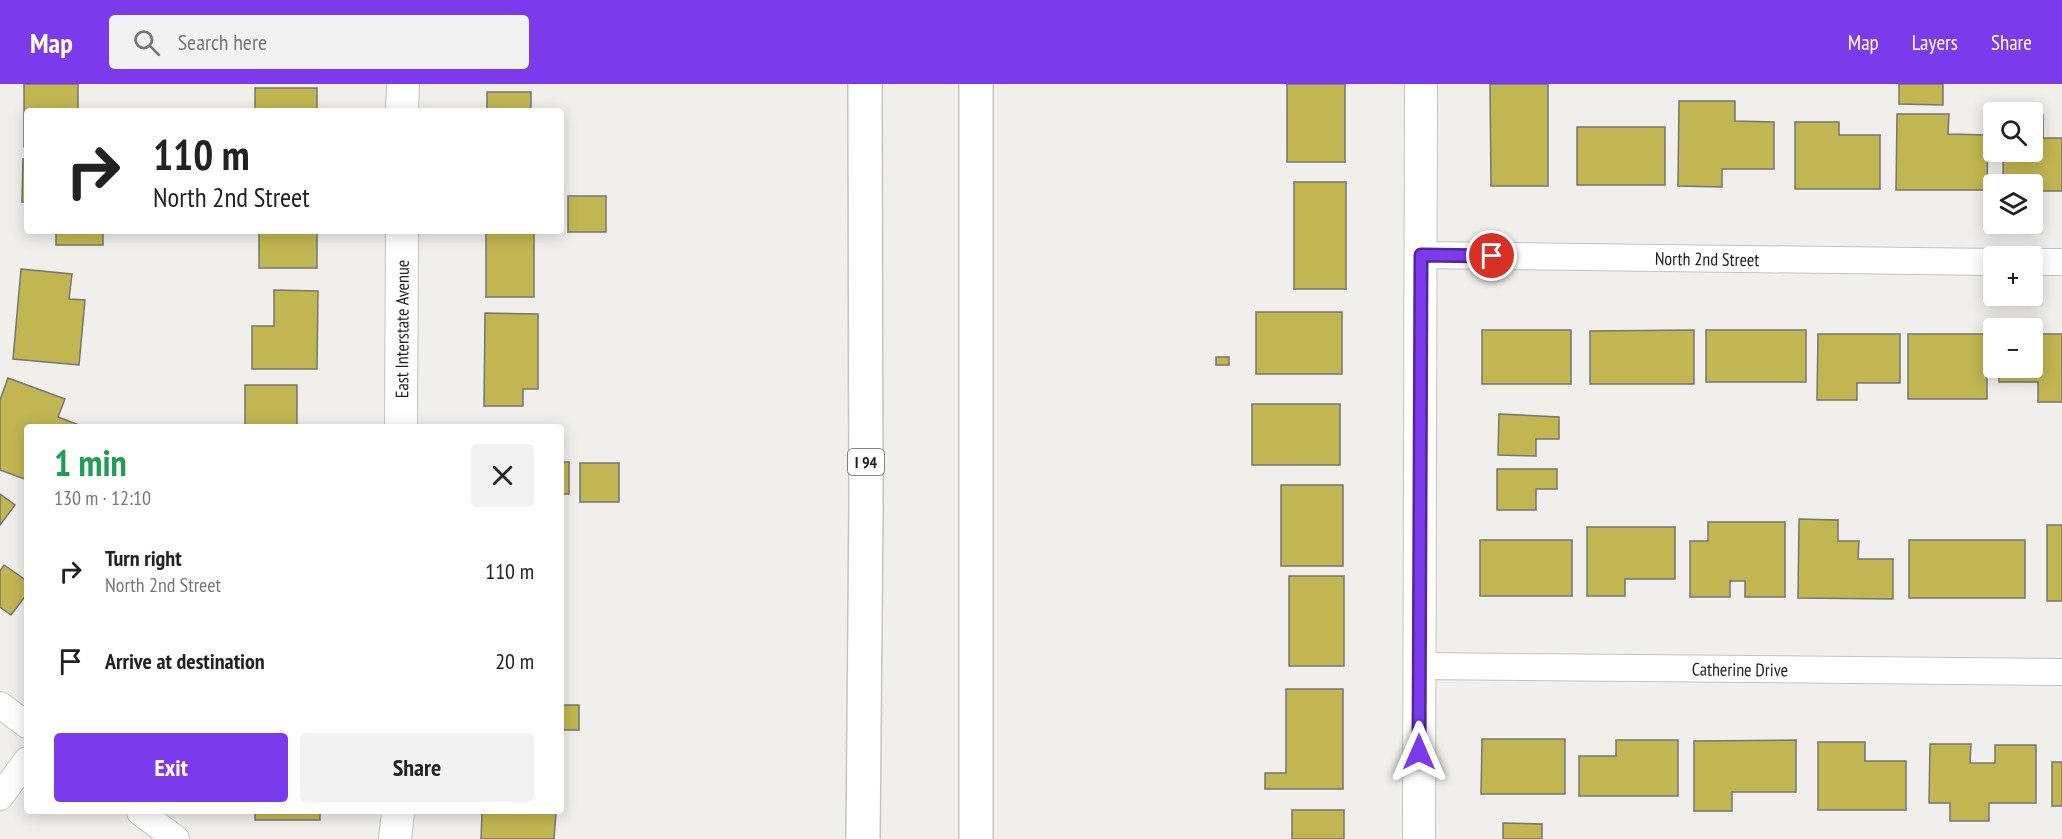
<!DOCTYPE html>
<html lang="en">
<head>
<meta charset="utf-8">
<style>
  body { margin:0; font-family:"PT Sans Narrow",sans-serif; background:#f2f2f2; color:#222; height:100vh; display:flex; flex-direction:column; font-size:22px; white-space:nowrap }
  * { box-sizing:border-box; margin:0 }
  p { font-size:20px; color:#767676 }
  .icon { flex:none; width:33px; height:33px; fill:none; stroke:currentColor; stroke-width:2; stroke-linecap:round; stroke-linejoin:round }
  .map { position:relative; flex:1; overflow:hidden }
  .side { position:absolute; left:24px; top:340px; width:540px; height:390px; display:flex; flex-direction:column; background:#fff; border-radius:6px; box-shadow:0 3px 15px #0003 }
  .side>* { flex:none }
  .hud { position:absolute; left:24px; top:24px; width:540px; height:126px; border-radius:6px; box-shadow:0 3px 15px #0003; background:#fff; color:#222; overflow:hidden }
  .tools { position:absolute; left:1983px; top:18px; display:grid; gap:12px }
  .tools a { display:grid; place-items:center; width:60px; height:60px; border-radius:6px; background:#fff; box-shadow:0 3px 15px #0003; font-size:30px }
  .pin { position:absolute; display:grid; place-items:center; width:51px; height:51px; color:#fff; margin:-26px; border:3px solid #fff; border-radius:50%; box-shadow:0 2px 6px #0007 }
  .me { position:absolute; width:66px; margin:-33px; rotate:0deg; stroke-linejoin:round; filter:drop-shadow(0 0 4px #0008) }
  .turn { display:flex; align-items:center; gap:21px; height:126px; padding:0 30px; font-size:27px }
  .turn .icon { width:78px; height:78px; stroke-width:2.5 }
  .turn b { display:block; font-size:42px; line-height:51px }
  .round { display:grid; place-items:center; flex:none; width:63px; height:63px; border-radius:6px; background:#f2f2f2 }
  .head { display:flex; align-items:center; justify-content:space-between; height:102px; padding:0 30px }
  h1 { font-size:36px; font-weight:800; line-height:45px; color:#1e9e55 }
  .button { display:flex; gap:12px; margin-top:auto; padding:12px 30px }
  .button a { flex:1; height:69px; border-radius:6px; background:#7c3aed; color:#fff; font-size:24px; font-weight:800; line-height:69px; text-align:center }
  .button a+a { background:#f2f2f2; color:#222 }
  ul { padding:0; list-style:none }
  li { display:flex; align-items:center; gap:18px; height:90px; padding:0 30px }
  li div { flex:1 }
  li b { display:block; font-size:22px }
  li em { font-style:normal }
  header { display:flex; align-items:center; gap:36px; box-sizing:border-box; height:84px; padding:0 30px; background:#7c3aed; color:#fff }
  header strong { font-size:28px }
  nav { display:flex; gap:33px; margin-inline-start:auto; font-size:21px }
  .search { width:420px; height:54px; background:#f2f2f2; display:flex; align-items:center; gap:15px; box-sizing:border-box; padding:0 21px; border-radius:6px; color:#767676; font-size:22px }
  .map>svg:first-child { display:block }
  .building { fill:#c1b651; stroke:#767672; stroke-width:1.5 }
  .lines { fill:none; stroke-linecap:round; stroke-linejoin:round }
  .minor-casing { stroke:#c4c4c0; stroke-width:28 }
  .tertiary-casing { stroke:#c4c4c0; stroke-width:34 }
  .motorway-casing { stroke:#c4c4c0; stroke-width:36 }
  .minor { stroke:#fff; stroke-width:26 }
  .tertiary { stroke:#fff; stroke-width:32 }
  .motorway { stroke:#fff; stroke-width:33 }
  .route-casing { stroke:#51269a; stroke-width:15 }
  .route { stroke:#7c3aed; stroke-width:10 }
  .labels { text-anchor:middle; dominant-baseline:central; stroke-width:4.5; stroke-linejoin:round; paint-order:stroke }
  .shield { fill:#fff; stroke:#626261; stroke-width:1.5 }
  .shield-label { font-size:16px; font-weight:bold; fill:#1e1e1d }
  .street-label { font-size:18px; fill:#1e1e1d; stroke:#fff }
</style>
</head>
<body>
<header>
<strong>Map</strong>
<div class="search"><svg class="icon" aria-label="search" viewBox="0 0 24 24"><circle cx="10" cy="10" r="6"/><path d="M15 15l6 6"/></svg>Search here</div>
<nav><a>Map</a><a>Layers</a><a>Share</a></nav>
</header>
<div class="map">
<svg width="2062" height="755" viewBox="0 0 2062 755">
  <rect width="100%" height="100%" fill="#f0efeb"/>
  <!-- building -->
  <g class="building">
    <path d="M24,0H78V27H27V63H24Z"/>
    <rect x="1287" y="0" width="58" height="78"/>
    <path d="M1490,0H1548V102H1491Z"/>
    <path d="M1899,0H1943V21L1899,20Z"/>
    <rect x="255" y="4" width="62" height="23"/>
    <rect x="487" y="8" width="44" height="19"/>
    <path d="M1679,17H1735V37L1774,38V85H1722V103L1678,102Z"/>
    <path d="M1897,30H1949L1948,50L1988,51L1987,106H1896Z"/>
    <path d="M2032,31H2043V54H2062V107H2032V100H2003V68H2032Z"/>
    <path d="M1795,38H1839V51H1880V105H1795Z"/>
    <rect x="1577" y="43" width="88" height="58"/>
    <path d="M23,75H27V118H22Z"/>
    <rect x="1294" y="98" width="52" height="107"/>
    <rect x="568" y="112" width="38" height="36"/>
    <rect x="56" y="147" width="47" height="14"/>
    <rect x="259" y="147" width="58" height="37"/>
    <rect x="486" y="147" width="48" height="66"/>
    <path d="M21,185L72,190L69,215L85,216L79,281L13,275Z"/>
    <path d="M274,206L318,207L317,285H252V242H274Z"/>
    <rect x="1256" y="228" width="86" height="62"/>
    <path d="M485,229L538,230V305H523V322H484Z"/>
    <rect x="1482" y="246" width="89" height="54"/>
    <path d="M1694,246V300H1590V247Z"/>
    <rect x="1706" y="246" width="100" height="52"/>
    <path d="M1818,250H1900V299H1857V316H1817Z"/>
    <rect x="1908" y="250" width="79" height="65"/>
    <path d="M2032,250H2062V318H2038V298H1999V284H2032Z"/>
    <rect x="1216" y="273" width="13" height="8"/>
    <path d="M8,294L65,315L58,333L79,341L78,344H27V396L0,386V316Z"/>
    <path d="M245,301H297V342H316V344H245Z"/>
    <rect x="1252" y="320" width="88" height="61"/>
    <path d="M1499,330L1559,333V355H1536V372L1498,371Z"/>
    <rect x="561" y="378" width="8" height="32"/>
    <rect x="580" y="379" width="39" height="39"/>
    <path d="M1497,385H1557V405H1536V426H1497Z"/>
    <rect x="1281" y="401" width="62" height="81"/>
    <path d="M0,410L15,421L0,441Z"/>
    <path d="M1799,435L1838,436V457H1859L1858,475H1893V515L1798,514Z"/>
    <path d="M1708,438H1785V513H1745V497H1730V513H1690V457H1708Z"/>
    <rect x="2047" y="441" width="15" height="76"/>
    <path d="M1587,443H1675V495H1625V512H1587Z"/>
    <rect x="1480" y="456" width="92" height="56"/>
    <rect x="1909" y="456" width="116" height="58"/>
    <path d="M4,481L27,497V510L11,531L0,523V487Z"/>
    <rect x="1289" y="492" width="55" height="90"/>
    <path d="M561,579V621H579V646H561V666Z"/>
    <path d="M1286,605H1343V705H1265V689H1286Z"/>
    <path d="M1482,655H1565V710H1481Z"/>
    <path d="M1616,656H1678V712H1579V672H1616Z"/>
    <path d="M1796,656V708H1732V727H1694V657Z"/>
    <path d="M1818,658H1865V677H1906V726H1818Z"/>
    <path d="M1930,660H1971L1970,679H1995V661H2036V719H1989V737H1950V719H1929Z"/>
    <rect x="2052" y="678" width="10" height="44"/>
    <rect x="1292" y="726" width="52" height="29"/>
    <rect x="255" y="728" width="65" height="8"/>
    <path d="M482,728H556L554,755H481Z"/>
    <path d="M1503,739L1542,740V755H1503Z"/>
  </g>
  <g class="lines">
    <!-- minor casing -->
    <g class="minor-casing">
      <g id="minor">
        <path id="s1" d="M1421,171L1994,178"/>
        <path d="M2032,178H2062"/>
        <path id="s2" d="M1419,582L2062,588"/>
        <path d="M0,621L27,641"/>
        <path d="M0,713L27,676"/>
        <path d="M140,728L176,755"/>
      </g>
    </g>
    <!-- tertiary casing -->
    <g class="tertiary-casing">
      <g id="tertiary">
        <path d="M402,27L403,0"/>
        <path id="s3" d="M401,344L402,147"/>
        <path d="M395,755L398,728"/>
        <path d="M1419,755L1421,0"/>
      </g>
    </g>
    <!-- motorway casing -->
    <g class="motorway-casing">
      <g id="motorway">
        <path d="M863,755L866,423L865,0"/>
        <path d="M976,755V0"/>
      </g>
    </g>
    <!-- minor -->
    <use href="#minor" class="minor"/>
    <!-- tertiary -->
    <use href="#tertiary" class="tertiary"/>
    <!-- motorway -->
    <use href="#motorway" class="motorway"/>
  </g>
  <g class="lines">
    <!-- route casing -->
    <g class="route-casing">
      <path id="route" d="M1419,668L1421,171L1492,172"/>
    </g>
    <!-- route -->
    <use href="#route" class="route"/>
  </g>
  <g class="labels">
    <!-- shield labels -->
    <rect class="shield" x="848" y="365" width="36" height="26" rx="4.5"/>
    <g class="shield-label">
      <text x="866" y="378">I 94</text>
    </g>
    <!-- street labels -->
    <g class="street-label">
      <text stroke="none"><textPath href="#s1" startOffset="286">North 2nd Street</textPath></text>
      <text stroke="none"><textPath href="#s3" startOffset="99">East Interstate Avenue</textPath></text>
      <text stroke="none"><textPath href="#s2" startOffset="321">Catherine Drive</textPath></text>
    </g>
  </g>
</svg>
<div class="tools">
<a><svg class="icon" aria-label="search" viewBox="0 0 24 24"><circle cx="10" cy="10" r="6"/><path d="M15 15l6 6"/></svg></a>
<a><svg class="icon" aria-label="layers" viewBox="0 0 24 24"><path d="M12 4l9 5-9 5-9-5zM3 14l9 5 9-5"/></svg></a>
<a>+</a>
<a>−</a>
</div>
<div class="pin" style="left:1492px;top:172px;background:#d93025"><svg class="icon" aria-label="arrive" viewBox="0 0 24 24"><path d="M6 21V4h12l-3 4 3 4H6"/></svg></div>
<svg class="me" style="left:1419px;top:668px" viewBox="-20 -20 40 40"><path d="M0-17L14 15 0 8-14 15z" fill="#7c3aed" stroke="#fff" stroke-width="4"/></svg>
<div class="hud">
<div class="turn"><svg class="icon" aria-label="right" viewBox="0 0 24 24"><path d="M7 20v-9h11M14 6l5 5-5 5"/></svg><div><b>110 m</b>North 2nd Street</div></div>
</div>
<section class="side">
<div class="head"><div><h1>1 min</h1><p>130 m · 12:10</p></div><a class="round"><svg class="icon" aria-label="close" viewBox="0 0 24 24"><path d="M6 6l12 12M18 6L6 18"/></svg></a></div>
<ul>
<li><svg class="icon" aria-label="right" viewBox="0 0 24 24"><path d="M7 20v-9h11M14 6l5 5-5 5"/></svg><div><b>Turn right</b><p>North 2nd Street</p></div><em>110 m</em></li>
<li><svg class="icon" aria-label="arrive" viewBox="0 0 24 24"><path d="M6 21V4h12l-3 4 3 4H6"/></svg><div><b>Arrive at destination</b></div><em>20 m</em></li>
</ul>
<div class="button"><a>Exit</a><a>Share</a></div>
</section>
</div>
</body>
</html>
